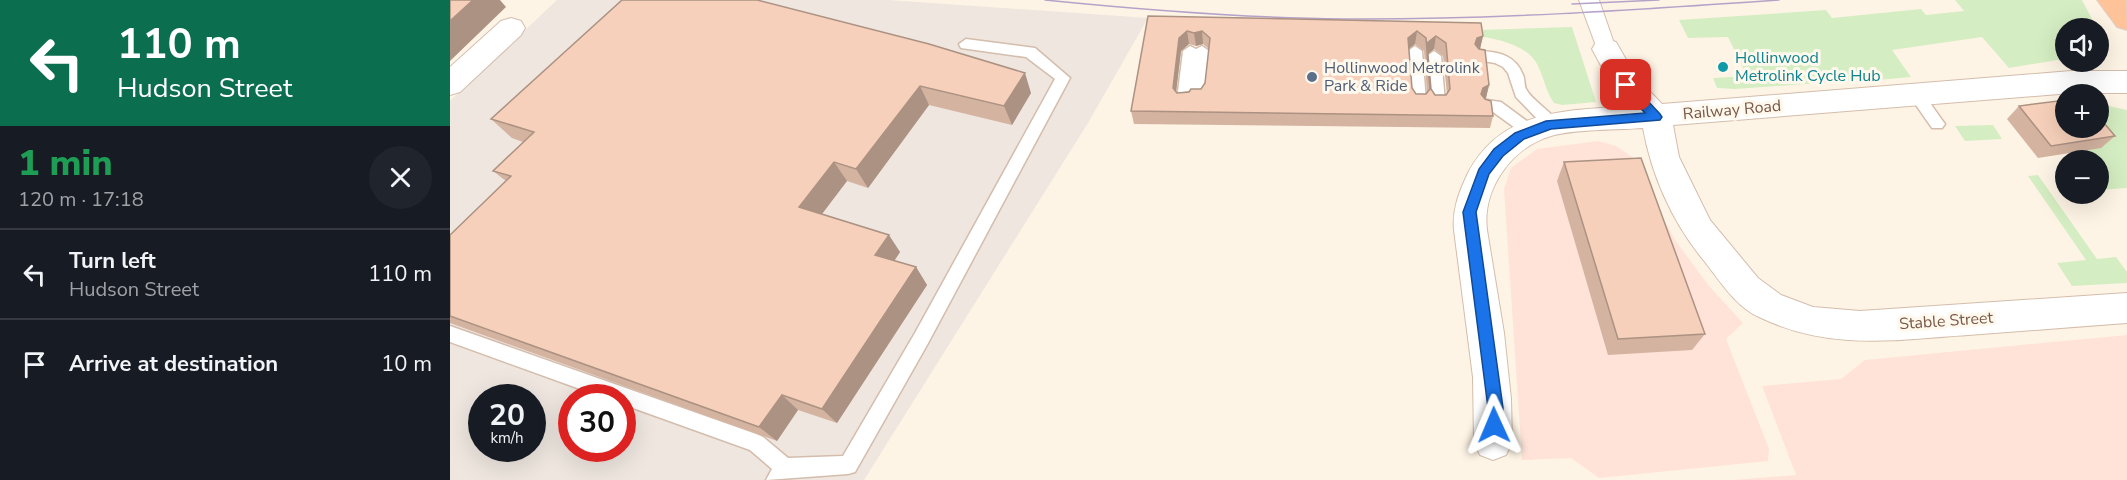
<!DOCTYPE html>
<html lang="en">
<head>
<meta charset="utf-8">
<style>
  body { margin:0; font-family:"Nunito Sans",sans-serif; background:#20242c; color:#f1f3f6; height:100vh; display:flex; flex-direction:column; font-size:22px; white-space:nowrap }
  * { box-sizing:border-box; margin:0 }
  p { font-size:20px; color:#9ea1a6 }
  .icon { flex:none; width:33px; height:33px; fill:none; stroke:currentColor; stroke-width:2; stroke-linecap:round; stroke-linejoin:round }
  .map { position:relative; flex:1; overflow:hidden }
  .drawer { display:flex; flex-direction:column; background:#171b24; width:450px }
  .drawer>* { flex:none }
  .guide { background:#0b6e4f; color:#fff; overflow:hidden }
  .fabs { position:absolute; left:1605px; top:18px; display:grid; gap:12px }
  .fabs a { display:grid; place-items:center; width:54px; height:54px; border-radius:50%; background:#171b24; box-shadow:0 6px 24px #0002; font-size:30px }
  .speed { position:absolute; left:18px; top:384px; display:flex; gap:12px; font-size:30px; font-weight:700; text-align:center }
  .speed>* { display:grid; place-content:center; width:78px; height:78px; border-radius:50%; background:#171b24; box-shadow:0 6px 24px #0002; line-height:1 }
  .speed small { font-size:15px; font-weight:400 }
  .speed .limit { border:9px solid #d22; background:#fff; color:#111 }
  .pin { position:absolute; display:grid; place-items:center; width:51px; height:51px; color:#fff; margin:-26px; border-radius:12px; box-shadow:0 3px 9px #0006 }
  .me { position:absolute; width:66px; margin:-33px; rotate:359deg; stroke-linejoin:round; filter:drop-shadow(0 0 4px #0008) }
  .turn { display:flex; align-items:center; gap:21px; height:126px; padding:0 18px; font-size:27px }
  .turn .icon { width:78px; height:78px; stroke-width:2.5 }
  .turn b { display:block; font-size:42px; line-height:51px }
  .round { display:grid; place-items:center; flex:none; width:63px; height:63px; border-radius:32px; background:#20242c }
  .head { display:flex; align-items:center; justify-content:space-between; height:102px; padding:0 18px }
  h1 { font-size:36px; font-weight:800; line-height:45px; color:#1e9e55 }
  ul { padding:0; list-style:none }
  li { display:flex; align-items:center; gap:18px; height:90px; padding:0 18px; border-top:2px solid #363941 }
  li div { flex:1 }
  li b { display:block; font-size:22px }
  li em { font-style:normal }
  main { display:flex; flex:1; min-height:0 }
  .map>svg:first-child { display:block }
  .commercial { fill:#ffe3d8 }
  .industrial { fill:#eee6df; fill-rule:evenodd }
  .green { fill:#d5edc2 }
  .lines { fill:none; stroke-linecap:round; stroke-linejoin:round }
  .service-casing { stroke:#d4bdac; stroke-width:3 }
  .pedestrian-casing { stroke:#d4bdac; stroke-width:2 }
  .minor-casing { stroke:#d4bdac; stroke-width:2 }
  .trunk-casing { stroke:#dcd4cf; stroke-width:2 }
  .service { fill:#fff; fill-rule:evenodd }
  .pedestrian { fill:#fff; fill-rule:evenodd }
  .minor { fill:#fff; fill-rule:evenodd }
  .trunk { fill:#fec399; fill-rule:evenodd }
  .tram { stroke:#b6a2c9; stroke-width:1.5 }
  .wall { fill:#d4b3a0; fill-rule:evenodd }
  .shaded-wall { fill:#ac9282 }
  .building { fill:#f6d0ba; stroke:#ac9282; stroke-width:1.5; fill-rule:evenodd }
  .route { fill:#1a73e8; stroke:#114b97; stroke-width:1.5 }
  .culture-dot { fill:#0f9aa8; stroke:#fff8ed; stroke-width:2 }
  .service-dot { fill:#5c6f8a; stroke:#fff8ed; stroke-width:2 }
  .labels { text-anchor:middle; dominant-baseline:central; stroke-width:6; stroke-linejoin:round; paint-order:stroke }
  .culture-label { font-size:16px; fill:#0d838f; stroke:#fff8ed; text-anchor:start }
  .service-label { font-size:16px; fill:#4e5e75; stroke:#fff8ed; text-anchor:start }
  .street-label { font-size:16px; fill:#7a5847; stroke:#fff8ed }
</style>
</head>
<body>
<main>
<section class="drawer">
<div class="guide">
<div class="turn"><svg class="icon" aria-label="left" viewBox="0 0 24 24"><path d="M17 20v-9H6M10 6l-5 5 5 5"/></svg><div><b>110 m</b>Hudson Street</div></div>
</div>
<div class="head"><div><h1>1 min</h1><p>120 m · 17:18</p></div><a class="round"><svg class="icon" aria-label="close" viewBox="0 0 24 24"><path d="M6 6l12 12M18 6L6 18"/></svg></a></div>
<ul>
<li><svg class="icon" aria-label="left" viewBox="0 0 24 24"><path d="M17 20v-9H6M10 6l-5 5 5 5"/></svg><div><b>Turn left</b><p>Hudson Street</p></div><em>110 m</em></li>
<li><svg class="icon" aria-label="arrive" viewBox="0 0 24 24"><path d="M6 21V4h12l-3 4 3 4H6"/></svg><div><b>Arrive at destination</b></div><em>10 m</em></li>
</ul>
</section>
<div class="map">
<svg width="1677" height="480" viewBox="0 0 1677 480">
  <rect width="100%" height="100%" fill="#fef4e5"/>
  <!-- commercial -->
  <g class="commercial">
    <path d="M1148,141L1166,146L1189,162L1204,201L1225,240L1259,286L1293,323L1276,339L1319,449L1318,461L1149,478L1121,458L1072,460L1054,189L1061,168L1087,149Z"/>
    <path d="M1677,335V480H1282L1346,475L1312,386L1391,379L1415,360Z"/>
  </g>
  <!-- industrial -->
  <path class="industrial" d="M107,0H438L698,18L638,123L414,480H0V101ZM32,398H82V448H32ZM122,398H172V448H122Z"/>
  <!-- green -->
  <g class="green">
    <path d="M1505,0H1632L1642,19V28H1616L1615,58L1613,59L1559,68L1532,37L1442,50L1461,77L1428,80L1423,72L1407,74L1410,80L1285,89L1267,88L1263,78L1297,76L1278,37L1238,38L1229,20L1376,10L1382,18L1471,9L1476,15L1514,11Z"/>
    <path d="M1122,27L1146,102L1112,105L1104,103C1095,90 1094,77 1087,64C1077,45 1047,39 1028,36L1030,30Z"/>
    <path d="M1649,104L1677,110V188L1649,190L1648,160H1630L1623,152L1648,128Z"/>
    <path d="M1543,125L1552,139L1515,141L1505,126Z"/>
    <path d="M1588,175L1647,259L1666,257L1677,272V283L1622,286L1607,263L1636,260L1578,176Z"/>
  </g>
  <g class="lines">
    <!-- service casing -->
    <g class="service-casing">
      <g id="service">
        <path d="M516,39L585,48L620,78L477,345L405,472L398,474L316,480L322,469L300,450L172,404V398H155L0,342V326L306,434L313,437L338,458L393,456L465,333L605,79L576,57L511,48L509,44Z"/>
        <path d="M740,46L746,49L752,46L759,51L754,96L752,100L747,101L741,99L739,104H729L727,100L733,51Z"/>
        <path d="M965,46L972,51L976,101L974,105H964L962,101L958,51Z"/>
        <path d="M984,51L991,56L995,102L993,106H983L981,102L977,56Z"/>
        <path d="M1031,51C1050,52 1066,56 1073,75C1075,79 1074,85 1076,89C1083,102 1101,110 1109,124L1106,128H1096L1066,97L1058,73L1053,67L1045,63L1026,60L1024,56L1026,52Z"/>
        <path d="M1466,89L1471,90L1492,120L1495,124L1492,128H1482L1461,98L1459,94L1461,90Z"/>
        <path d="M1037,100L1051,102L1085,127L1088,131L1085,135H1075L1043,112L1032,110L1030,106L1032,102Z"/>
      </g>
    </g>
    <!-- pedestrian casing -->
    <g class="pedestrian-casing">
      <path id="pedestrian" d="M1129,0H1149L1166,49L1163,54L1156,56L1149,54Z"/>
    </g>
    <!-- minor casing -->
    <g class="minor-casing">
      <g id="minor">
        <path d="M61,18L71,21L75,28L71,35L10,92L0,95V67L51,21Z"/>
        <path d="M1156,39L1166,42L1186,77L1212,104L1621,71H1677V93H1621L1223,125L1229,157L1260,220L1308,278L1331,295L1363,307L1410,311L1677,293V323C1624,327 1571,331 1518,335C1443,340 1380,351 1309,317C1286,307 1270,281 1255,262C1223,223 1202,177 1193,128C1168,130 1124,129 1101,136C1061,148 1032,189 1037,230L1054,333L1061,399L1062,442L1056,455L1043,460L1030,455L1024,442L1023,377L1004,230C1002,210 1009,192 1018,173C1052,109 1115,111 1178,106L1166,93L1142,49L1146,42Z"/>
      </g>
    </g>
    <!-- trunk casing -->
    <g class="trunk-casing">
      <path id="trunk" d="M1647,0H1676L1677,30L1667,27Z"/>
    </g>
    <!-- service -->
    <use href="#service" class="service"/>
    <!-- pedestrian -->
    <use href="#pedestrian" class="pedestrian"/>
    <!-- minor -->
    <use href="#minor" class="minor"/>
    <!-- trunk -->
    <use href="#trunk" class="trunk"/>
    <!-- tram -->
    <g class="tram">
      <path d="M595,0C694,10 794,18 894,19C1039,20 1184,10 1329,0"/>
      <path d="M1122,4L1209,0"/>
    </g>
  </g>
  <!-- wall -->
  <g class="wall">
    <path d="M172,0L581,93L562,125L479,105L418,188L397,181L371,214L450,252L444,261L466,267L477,285L387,423L348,410L327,441L0,323V235L56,181L43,171L73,142L62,138L41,119Z"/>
    <path d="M698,16L1031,23L1033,36L1030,49L1039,85L1036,98L1034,99L1043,116L1040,128L684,124L681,111ZM739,44L746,46L753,44L759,49L755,83L751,89L727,93L726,92L731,51ZM965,44L974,51L977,93L976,94H966L962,88L959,49ZM984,49L993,56L997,94L996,95H985L981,89L978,54Z"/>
    <path d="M1569,106L1665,136L1651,148L1588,158L1557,119Z"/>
    <path d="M1114,162L1255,334L1242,350L1158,355L1107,181Z"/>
  </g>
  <!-- shaded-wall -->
  <g class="shaded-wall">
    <path d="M23,0H50L56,7L0,61V21Z"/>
    <path d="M737,31L739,44L731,51L725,101L723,88L729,38Z"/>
    <path d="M752,31L753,44L746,46L744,33Z"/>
    <path d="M967,31L965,44L956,51L958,38Z"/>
    <path d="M986,36L984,49L978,54L977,43Z"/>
    <path d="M1033,36L1030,49L1022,57L1027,38Z"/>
    <path d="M575,73L581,93L562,125L554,106Z"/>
    <path d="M1039,85L1036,98L1030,101L1033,88Z"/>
    <path d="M470,86L479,105L418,188L406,169Z"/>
    <path d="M384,162L397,181L363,226L349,207Z"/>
    <path d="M439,235L450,252L437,272L425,255Z"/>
    <path d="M466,267L477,285L387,423L372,409Z"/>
    <path d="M332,395L348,410L327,441L309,427Z"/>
  </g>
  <!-- building -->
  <g class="building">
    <path d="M0,0H23L0,21Z"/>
    <path d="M172,0H307L479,44L575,73L554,106L470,86L406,169L384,162L349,207L439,235L425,255L466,267L372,409L332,395L309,427L0,316V235L61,176L43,171L84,132L41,119Z"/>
    <path d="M698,16L1031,23L1033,36L1027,38L1025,44L1029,49L1035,50L1039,85L1033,88L1031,94L1035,99L1041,101L1043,116L681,111ZM737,31L744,33L752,31L760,38L755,83L751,89H741L739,92L727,93L723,88L729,38ZM967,31L976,38L980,89L976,94H966L962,88L958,38ZM986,36L996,43L1000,89L996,95H985L981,89L977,43Z"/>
    <path d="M1616,100V128H1648V116L1665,136L1601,146L1569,106Z"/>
    <path d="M1191,158L1255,334L1168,339L1114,162Z"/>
  </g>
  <!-- route -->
  <path class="route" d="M1176,80L1180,82L1210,114L1212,117L1210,120L1101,129L1074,139L1053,156L1039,174L1026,212L1053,408L1050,431L1044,433L1039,431L1037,425L1038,408L1013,212L1029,169L1044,149L1065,133L1096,121L1195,113L1171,88V82Z"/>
  <!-- markers -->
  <circle class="culture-dot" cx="1273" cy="67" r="6"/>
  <circle class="service-dot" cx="862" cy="77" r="6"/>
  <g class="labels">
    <!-- culture labels -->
    <g class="culture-label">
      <text x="1285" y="58">Hollinwood<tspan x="1285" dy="18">Metrolink Cycle Hub</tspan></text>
    </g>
    <!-- service labels -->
    <g class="service-label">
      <text x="874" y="68">Hollinwood Metrolink<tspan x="874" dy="18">Park &amp; Ride</tspan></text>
    </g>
    <!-- street labels -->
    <g class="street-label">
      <text transform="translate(1282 110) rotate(-5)">Railway Road</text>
      <text transform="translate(1496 321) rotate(-4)">Stable Street</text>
    </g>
  </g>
</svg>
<div class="fabs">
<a><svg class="icon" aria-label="sound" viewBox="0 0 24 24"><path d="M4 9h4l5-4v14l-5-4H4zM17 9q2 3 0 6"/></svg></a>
<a>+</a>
<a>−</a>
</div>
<div class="speed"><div>20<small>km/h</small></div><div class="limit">30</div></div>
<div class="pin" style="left:1176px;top:85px;background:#d93025"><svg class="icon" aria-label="arrive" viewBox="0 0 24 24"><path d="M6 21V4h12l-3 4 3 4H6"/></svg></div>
<svg class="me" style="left:1044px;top:425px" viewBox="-20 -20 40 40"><path d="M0-17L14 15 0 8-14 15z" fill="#1a73e8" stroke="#fff" stroke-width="4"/></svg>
</div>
</main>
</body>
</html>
